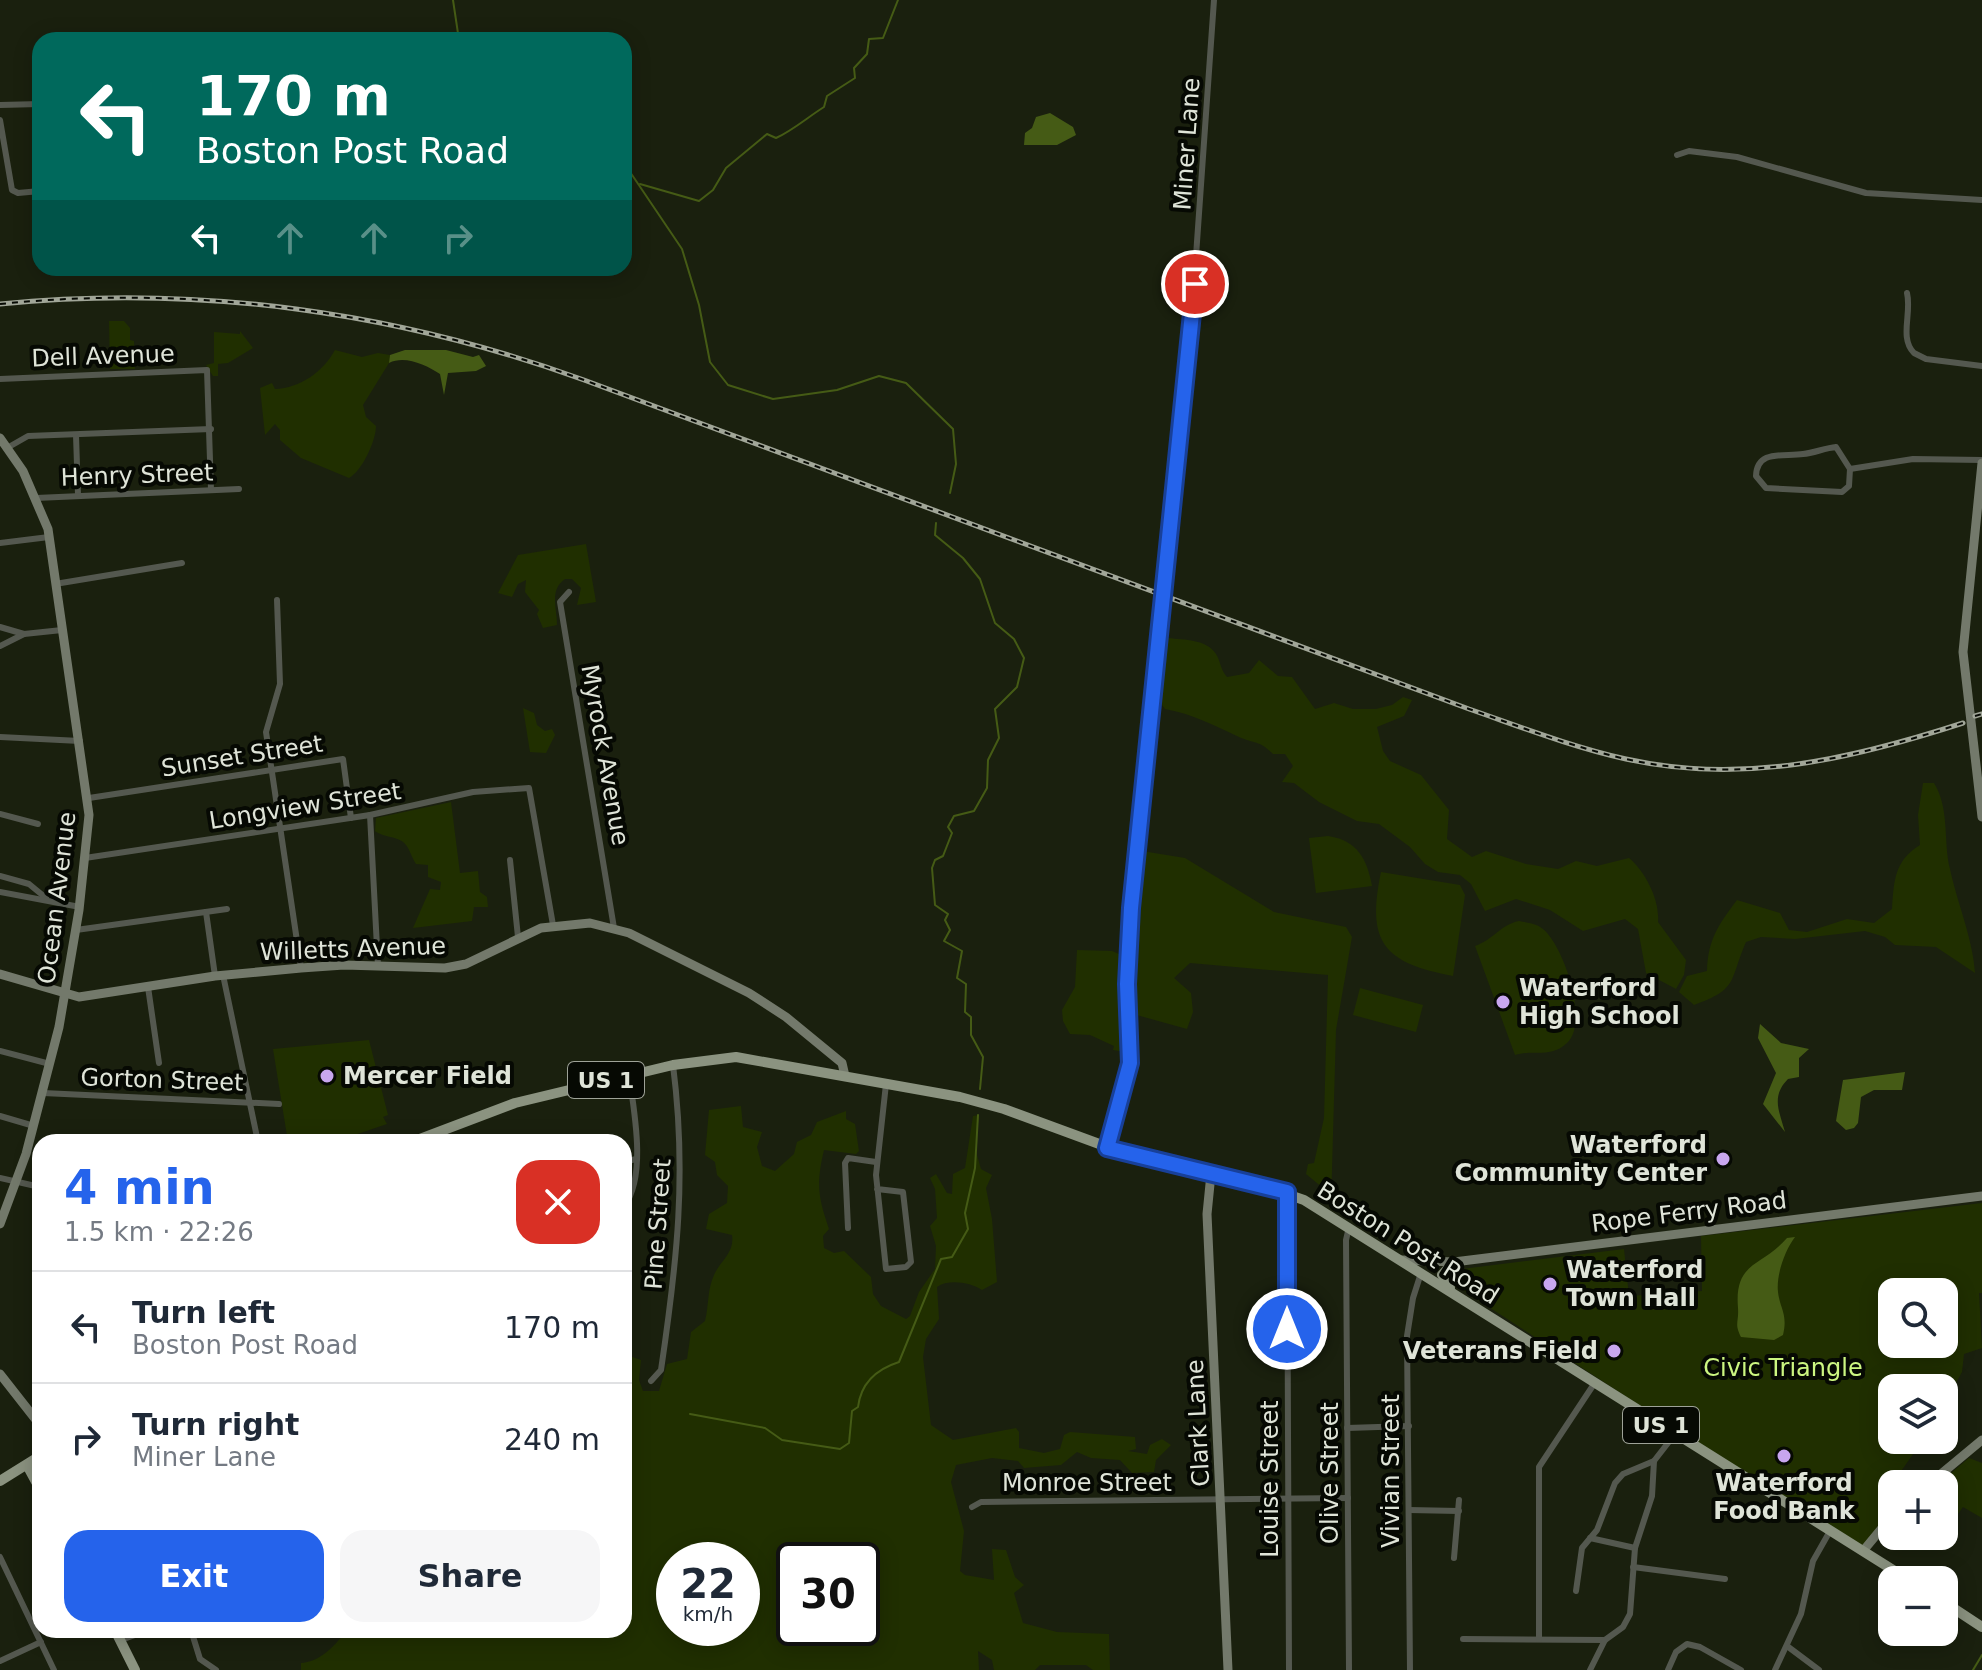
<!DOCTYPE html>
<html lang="en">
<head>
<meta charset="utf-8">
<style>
  body { margin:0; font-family:"DejaVu Sans",sans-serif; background:#f6f6f7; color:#1f2937; height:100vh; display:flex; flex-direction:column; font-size:30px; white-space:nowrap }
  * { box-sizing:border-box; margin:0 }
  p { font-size:26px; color:#747a83 }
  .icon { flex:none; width:44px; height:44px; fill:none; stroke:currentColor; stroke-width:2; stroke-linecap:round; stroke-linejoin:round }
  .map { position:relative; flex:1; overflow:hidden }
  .panel { position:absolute; left:32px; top:1134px; width:600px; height:504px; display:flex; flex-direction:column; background:#fff; border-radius:24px; box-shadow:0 4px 20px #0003 }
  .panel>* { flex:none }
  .banner { position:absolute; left:32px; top:32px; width:600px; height:244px; border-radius:24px; box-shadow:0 4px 20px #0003; background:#00695c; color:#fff; overflow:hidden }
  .controls { position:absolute; left:1878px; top:1278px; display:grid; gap:16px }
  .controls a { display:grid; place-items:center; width:80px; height:80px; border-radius:16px; background:#fff; box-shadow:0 4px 20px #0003; font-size:40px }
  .speed { position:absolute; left:656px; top:1542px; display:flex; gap:16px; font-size:40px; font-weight:700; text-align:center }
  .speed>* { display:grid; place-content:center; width:104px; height:104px; border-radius:50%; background:#fff; box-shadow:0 4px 20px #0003; line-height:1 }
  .speed small { font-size:20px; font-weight:400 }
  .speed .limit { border:4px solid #111; border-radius:12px; background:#fff; color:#111 }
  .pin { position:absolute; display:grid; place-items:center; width:68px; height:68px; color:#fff; margin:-34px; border:4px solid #fff; border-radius:50%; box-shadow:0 2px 8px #0007 }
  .me { position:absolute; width:88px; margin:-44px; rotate:0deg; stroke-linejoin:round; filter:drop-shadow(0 0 6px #0008) }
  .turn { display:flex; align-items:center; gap:28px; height:168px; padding:0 32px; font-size:36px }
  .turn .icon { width:104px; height:104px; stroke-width:2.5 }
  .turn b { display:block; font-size:56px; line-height:68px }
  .lanes { display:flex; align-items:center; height:76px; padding:0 32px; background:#0003; justify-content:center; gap:40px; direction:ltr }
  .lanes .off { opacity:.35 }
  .round { display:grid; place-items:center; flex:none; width:84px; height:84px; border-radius:24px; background:#f6f6f7 }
  .summary { display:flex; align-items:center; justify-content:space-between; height:136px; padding:0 32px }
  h1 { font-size:48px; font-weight:700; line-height:60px; color:#2563eb }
  .cta { display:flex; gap:16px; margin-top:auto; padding:16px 32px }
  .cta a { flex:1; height:92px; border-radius:24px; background:#2563eb; color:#fff; font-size:32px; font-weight:700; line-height:92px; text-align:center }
  .cta a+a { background:#f6f6f7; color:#1f2937 }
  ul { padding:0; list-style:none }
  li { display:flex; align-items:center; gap:24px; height:112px; padding:0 32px; border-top:2px solid #e0e1e3 }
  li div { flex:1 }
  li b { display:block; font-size:30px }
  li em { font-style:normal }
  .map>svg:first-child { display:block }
  .green { fill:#202f00; fill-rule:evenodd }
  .water { fill:#455b15 }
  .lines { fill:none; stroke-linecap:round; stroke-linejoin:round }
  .stream { stroke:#455b15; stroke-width:2 }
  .street { stroke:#54584f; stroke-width:6 }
  .secondary { stroke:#73796b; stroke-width:9 }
  .primary { stroke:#8b9380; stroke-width:10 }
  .rail-casing { stroke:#a1a698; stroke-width:5 }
  .rail { stroke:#060903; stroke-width:2; stroke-dasharray:6; stroke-linecap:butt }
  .route-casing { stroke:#184099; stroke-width:20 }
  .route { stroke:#2563eb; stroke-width:14 }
  .poi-dot { fill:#c8a6ef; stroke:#060903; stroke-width:3 }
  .labels { text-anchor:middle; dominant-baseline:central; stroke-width:8; stroke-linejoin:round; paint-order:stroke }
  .shield { fill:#060903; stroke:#9ea298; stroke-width:2 }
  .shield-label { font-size:22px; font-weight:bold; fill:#dfe4d8 }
  .street-label { font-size:24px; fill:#dfe4d8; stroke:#060903 }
  .poi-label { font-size:24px; font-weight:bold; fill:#dfe4d8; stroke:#060903; text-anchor:start }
  .park-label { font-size:24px; fill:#ccf681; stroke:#060903 }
</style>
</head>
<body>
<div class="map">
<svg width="1982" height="1670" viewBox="0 0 1982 1670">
  <rect width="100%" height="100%" fill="#1a200e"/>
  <!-- green -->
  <g class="green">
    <path d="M109,321H124L130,328V340L134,341L135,369H110Z"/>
    <path d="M240,331L253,348L228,363L218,364V376H213L206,365L214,363V332L240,334Z"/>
    <path d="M335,350L362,357L378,353L390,355L389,363L363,405L366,417L376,426C376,441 362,471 349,478L301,458L280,440V430L275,424L265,435L260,388L272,383L275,389C300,388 323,372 335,350Z"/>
    <path d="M586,544L596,602L577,605L581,588L572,579H565C549,590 557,608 557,625L543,628L537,614L539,610L525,592L526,580L518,584L512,597L498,593L518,555Z"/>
    <path d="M1168,638C1185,640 1206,639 1216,654C1221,662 1220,669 1227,677L1249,673L1259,660L1278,676L1292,677L1315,709L1334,703L1353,709H1376L1392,705L1403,697L1412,700L1404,716L1377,727L1383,751L1390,761L1421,775L1449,810L1447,839L1472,857L1486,851L1526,864L1558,869L1576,861L1597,866L1629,858C1646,872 1660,901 1658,922L1686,960L1684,975L1676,989L1646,973L1638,929L1625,919L1583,931L1550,910L1516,899L1485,911L1471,884L1460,875L1438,872L1425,864L1410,847L1379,824L1357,821L1319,802L1294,783L1282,782L1293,766L1285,754H1273C1259,740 1255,744 1239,737C1213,725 1193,714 1165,709L1158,699Z"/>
    <path d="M523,708L534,713L537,725L545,731L552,729L555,735L546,753L530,752Z"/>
    <path d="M1923,783H1934C1950,809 1943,841 1950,869C1957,902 1973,939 1975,973L1936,947L1895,945L1885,937L1865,931L1795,939L1761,937L1746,942C1729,981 1739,989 1694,1005L1679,992L1687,976L1707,971C1708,940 1718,925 1737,900L1780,913L1789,930L1807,932L1847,919L1874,923L1892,909C1894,881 1894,861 1920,845L1918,815Z"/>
    <path d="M451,802L460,873L478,871L480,892L487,897L488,907H474L472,921L413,928L430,889L440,890L441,882L428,877V865L416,864C412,858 410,850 406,845C400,836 384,838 375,831L376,818Z"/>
    <path d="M1328,836C1357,840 1367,859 1372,886L1316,893L1309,838Z"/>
    <path d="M1142,851L1185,858L1274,912L1346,927L1352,937L1336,1030L1331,1204L1320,1197L1323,1188L1306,1174L1308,1164L1314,1163L1324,1118L1328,975L1190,963L1174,978L1191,993L1193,1012L1187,1029L1133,1014Z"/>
    <path d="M1381,872L1460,885L1465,895L1453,976C1384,963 1366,943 1381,872Z"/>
    <path d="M1519,921C1528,923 1536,923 1543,929C1563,945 1590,1022 1567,1043C1550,1059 1534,1049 1515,1055L1475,946C1493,940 1500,925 1519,921Z"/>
    <path d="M1077,950L1112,951L1124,956L1125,1052L1113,1050L1114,1046L1090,1035L1070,1034L1063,1021L1062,1010L1075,987Z"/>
    <path d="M1360,988L1423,1005L1416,1032L1353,1015Z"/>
    <path d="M369,1040L388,1115L383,1117L387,1124L334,1142H288L273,1049Z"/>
    <path d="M741,1106L743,1127L762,1132L757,1147L762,1166L775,1171L794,1154L797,1142L811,1135L817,1122L846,1111V1119L855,1124L859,1151L856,1154L824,1150C816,1184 818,1197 829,1229L823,1236L824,1248L834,1253L844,1251L871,1277L873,1294L881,1306L906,1319L910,1316L919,1292L935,1269L936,1246L930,1226L937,1218L935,1189L930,1178L936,1174L947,1193L952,1194L953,1174L965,1168L973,1116L979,1115L975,1148L981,1169L992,1175L986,1188L992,1219L997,1282L982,1290C970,1282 948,1279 937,1287L939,1319L926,1339L923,1357L931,1425L953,1440L1016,1428L1019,1432V1448L1044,1453L1060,1449L1064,1435L1070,1432L1135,1437L1136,1449L1128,1451L1147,1454L1150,1445L1162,1439L1171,1445L1156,1460L1154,1472L1132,1473L1120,1460L1091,1458L1077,1452L1061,1465L1024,1468L1018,1461L992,1458L956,1465L951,1482L964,1531L960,1571L965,1575L994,1580L992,1549L1006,1550L1015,1577L1024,1585L1014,1593L1023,1623L1057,1632L1109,1634L1110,1670H1093L1086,1665H1040L1035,1670H994L992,1660L978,1651L979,1670H301V1663C318,1662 332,1649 342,1636V1630H624V1354L641,1360L639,1380L643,1391H659L667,1364L687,1359L691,1332L705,1321C709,1306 707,1290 714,1275C720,1261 735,1253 732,1235L706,1229L709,1214L727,1203L728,1186L717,1175L715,1162L705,1155L709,1110ZM674,1560H742V1628H674ZM794,1560H862V1628H794Z"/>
    <path d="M1982,1203V1293H1979L1982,1348L1964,1354L1962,1372L1944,1404V1388H1892V1440H1923L1897,1477L1909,1484H1892V1510L1863,1551L1449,1281L1454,1270L1624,1249L1629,1296L1702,1291L1701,1236ZM1892,1292H1944V1344H1892Z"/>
    <path d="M1969,1458L1982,1463V1518L1963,1507L1950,1525L1944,1522V1484H1938Z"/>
  </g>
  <!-- water -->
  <g class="water">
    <path d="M1050,113L1073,127L1076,135L1057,145H1024L1025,133L1032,128L1036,117Z"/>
    <path d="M405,350H446L473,357L479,355L486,366L476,371L448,373L444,395L440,374C426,365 405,355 389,363L390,355Z"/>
    <path d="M1760,1024L1781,1043L1809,1049L1799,1058V1077L1788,1079C1771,1096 1779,1111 1785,1132L1763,1104L1776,1073L1758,1038Z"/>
    <path d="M1905,1072L1902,1090H1874L1861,1097L1858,1123L1854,1128L1846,1130L1836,1121L1843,1080Z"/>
    <path d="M1795,1237C1785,1250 1776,1275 1778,1292C1780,1309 1788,1314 1783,1335L1774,1340L1741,1337C1734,1323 1739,1323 1738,1308C1734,1261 1762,1267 1787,1238Z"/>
  </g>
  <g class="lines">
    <!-- stream -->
    <g class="stream">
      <path d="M453,0L459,40"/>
      <path d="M624,163L682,249L699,305L710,362L728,385L773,399L837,390L879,376L906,383L953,429L956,464L950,493"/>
      <path d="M640,184L699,201L713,190L726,168L767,134L776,138C792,131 808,117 824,107L827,96L855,78L854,68L867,54L869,39L883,38L898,0"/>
      <path d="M936,523L935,535L963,558L980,579L995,623L1014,639L1024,658L1017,687L995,709L999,738L988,760L987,788L974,811L954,816L948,827L952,833L943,856L935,860L932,868L935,905L948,914L945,920L950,930L944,941L962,951L957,978L966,984L965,1012L971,1017V1035L983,1057L980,1089"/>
      <path d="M690,1414L765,1428L782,1440L840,1449L849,1443L852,1411L858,1407C861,1382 877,1369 899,1362L941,1259L952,1257L968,1229L965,1213L975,1168L978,1115"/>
      <path d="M1973,1670L1982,1655"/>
    </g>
    <!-- street -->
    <g class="street">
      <path d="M0,105L40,104"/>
      <path d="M0,120L12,190L18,193L40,191"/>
      <path d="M1677,155L1689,151L1737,157L1866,193L1982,200"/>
      <path d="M1907,293C1912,313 1899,338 1914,353L1926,359L1982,366"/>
      <path d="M0,379L207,370L211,490"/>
      <path d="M76,435L78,495"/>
      <path d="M1836,447L1850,469L1849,486L1842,492L1766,488L1756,476C1757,449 1784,457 1803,454C1814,453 1825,448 1836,447Z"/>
      <path d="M7,448L28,436L211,429"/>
      <path d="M1850,469L1913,459L1982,460"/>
      <path d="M36,498L239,489"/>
      <path d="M0,543L49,537"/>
      <path d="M55,584L182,563"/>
      <path d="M569,592L560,602L614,928"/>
      <path d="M277,600L280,684L266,732L301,968"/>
      <path d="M0,627L24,634"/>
      <path d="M0,646L24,634L62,630"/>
      <path d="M0,737L80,741"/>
      <path d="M89,798L343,759L351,818"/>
      <path d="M0,814L38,824"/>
      <path d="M370,815L378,966"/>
      <path d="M85,858L370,815L473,792L529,788L553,925"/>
      <path d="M510,860L518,937"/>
      <path d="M0,876L29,884L46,898"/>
      <path d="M0,892L80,907"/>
      <path d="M206,912L215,976"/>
      <path d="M76,930L227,909"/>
      <path d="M223,975L258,1142"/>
      <path d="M148,987L159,1063"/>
      <path d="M0,1051L50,1064"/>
      <path d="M43,1093L279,1104"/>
      <path d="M0,1116L34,1126"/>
      <path d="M1107,1148L1130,1063L1127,984L1131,908L1179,418L1188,370L1214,0"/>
      <path d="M624,1162L636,1159"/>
      <path d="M0,1178L40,1187"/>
      <path d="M877,1189L903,1192L911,1262L906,1267L886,1269L876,1175L886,1084"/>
      <path d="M1287,1192L1289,1670"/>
      <path d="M624,1206C647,1177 634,1110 629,1075"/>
      <path d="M848,1228L845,1163L848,1158L876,1162"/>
      <path d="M651,1381L661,1370C677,1262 687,1174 673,1065"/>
      <path d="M1347,1428L1409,1426"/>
      <path d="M972,1507L981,1502L1348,1498"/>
      <path d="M1409,1510L1459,1511"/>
      <path d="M1590,1538L1635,1548"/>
      <path d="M0,1557L54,1670"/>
      <path d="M1454,1558L1459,1500"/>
      <path d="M1633,1567L1725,1579"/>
      <path d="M1576,1591L1582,1548L1597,1530L1615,1483L1623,1474L1654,1461"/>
      <path d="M191,1630L200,1659L216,1670"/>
      <path d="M1463,1639L1605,1640"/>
      <path d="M1539,1639V1467L1594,1384"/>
      <path d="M121,1640L149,1630"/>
      <path d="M1787,1646L1819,1670"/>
      <path d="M0,1661L41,1642"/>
      <path d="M1349,1670L1346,1240L1349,1227"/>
      <path d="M1410,1670L1407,1336L1413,1298L1421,1273"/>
      <path d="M1590,1670L1605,1640L1623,1627L1630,1614L1635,1548L1652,1496L1654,1461L1675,1434"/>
      <path d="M1668,1670L1676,1652L1687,1644L1700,1647L1741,1670"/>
      <path d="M1775,1670L1801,1614L1813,1561L1830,1531"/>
    </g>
    <!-- secondary -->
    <g class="secondary">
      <path d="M0,438L23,471L48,529L89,815L79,910L59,1027L26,1154L0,1224"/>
      <path d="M1982,463L1963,652L1982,817"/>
      <path d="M0,974L79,997L215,976L301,968L344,965L445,968L466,964L541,928L590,923L629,933L749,993L786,1017L842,1063L845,1076"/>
      <path d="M1211,1174L1207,1214L1228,1670"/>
      <path d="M1402,1260L1454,1262L1982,1196"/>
      <path d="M0,1374L40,1425"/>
      <path d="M1929,1484L1982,1440"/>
      <path d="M1863,1551L1892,1516"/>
    </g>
    <!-- primary -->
    <g class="primary">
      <path d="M412,1142L515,1103L673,1065L736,1057L960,1097L1004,1109L1121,1152L1249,1181L1304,1200L1909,1580"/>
      <path d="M1450,1288L1442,1275L1454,1262"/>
      <path d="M27,1465L40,1489"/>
      <path d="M0,1481L40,1456"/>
      <path d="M1944,1602L1982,1627"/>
      <path d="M115,1630L135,1670"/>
    </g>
    <!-- rail casing -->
    <g class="rail-casing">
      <g id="rail">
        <path d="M0,304C198,284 397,312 584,380L1469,709C1521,727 1572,747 1626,759C1743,785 1852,759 1963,723"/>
        <path d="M1975,716L1982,714"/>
      </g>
    </g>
    <!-- rail -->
    <use href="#rail" class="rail"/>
  </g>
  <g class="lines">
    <!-- route casing -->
    <g class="route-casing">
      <path id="route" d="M1195,284L1131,908L1127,984L1130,1063L1107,1148L1287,1192V1329"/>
    </g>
    <!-- route -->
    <use href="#route" class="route"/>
  </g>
  <!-- markers -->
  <g class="poi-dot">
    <circle cx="1503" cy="1002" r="8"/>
    <circle cx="327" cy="1076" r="8"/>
    <circle cx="1723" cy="1159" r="8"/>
    <circle cx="1550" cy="1284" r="8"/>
    <circle cx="1614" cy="1351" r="8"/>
    <circle cx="1784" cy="1456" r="8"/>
  </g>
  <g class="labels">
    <!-- shield labels -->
    <g class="shield">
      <rect x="568" y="1062" width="76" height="36" rx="6"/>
      <rect x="1623" y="1407" width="76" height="36" rx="6"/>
    </g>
    <g class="shield-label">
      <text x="606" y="1080">US 1</text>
      <text x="1661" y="1425">US 1</text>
    </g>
    <!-- street labels -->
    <g class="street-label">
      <text transform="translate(1187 144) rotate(-86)">Miner Lane</text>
      <text transform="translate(103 356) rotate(-2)">Dell Avenue</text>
      <text transform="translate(137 475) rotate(-2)">Henry Street</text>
      <text transform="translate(605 755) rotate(80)">Myrock Avenue</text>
      <text transform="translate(242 756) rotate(-9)">Sunset Street</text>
      <text transform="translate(305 806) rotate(-9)">Longview Street</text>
      <text transform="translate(57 898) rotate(-83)">Ocean Avenue</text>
      <text transform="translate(353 949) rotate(-2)">Willetts Avenue</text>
      <text transform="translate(162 1080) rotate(2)">Gorton Street</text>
      <text transform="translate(1689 1212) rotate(-7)">Rope Ferry Road</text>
      <text transform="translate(658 1224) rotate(-86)">Pine Street</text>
      <text transform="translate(1408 1243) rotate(32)">Boston Post Road</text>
      <text transform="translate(1198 1423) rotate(-93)">Clark Lane</text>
      <text transform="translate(1391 1471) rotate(-90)">Vivian Street</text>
      <text transform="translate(1330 1473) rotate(-90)">Olive Street</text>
      <text transform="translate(1270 1479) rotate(-90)">Louise Street</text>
      <text x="1087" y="1483">Monroe Street</text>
    </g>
    <!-- poi labels -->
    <g class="poi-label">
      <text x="1519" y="988">Waterford<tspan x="1519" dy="28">High School</tspan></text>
      <text x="343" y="1076">Mercer Field</text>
      <text x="1707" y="1145" text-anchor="end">Waterford<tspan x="1707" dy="28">Community Center</tspan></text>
      <text x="1566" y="1270">Waterford<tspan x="1566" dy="28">Town Hall</tspan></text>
      <text x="1598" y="1351" text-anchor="end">Veterans Field</text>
      <text x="1784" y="1483" text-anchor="middle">Waterford<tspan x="1784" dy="28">Food Bank</tspan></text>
    </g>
    <!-- park labels -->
    <g class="park-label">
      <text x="1783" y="1368">Civic Triangle</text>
    </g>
  </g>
</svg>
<div class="controls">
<a><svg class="icon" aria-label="search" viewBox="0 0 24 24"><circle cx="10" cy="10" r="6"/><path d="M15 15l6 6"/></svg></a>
<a><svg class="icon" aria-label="layers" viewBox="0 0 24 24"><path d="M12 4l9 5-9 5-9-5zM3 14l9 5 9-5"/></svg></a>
<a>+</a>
<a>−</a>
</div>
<div class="speed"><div>22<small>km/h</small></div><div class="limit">30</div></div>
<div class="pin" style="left:1195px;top:284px;background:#d93025"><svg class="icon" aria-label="arrive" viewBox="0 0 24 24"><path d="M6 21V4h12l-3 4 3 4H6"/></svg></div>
<svg class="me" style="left:1287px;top:1329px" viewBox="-20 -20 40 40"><circle r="17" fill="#2563eb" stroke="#fff" stroke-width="3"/><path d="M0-11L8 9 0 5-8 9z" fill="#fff"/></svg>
<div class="banner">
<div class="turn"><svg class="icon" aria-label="left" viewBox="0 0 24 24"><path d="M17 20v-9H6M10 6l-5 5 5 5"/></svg><div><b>170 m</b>Boston Post Road</div></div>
<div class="lanes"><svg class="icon" aria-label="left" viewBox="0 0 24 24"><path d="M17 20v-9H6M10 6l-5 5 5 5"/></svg><svg class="icon off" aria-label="ahead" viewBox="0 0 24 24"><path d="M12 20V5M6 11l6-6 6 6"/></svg><svg class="icon off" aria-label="ahead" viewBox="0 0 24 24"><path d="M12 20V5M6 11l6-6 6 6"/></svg><svg class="icon off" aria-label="right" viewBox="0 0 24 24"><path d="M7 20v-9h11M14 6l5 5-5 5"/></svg></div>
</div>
<section class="panel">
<div class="summary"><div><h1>4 min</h1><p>1.5 km · 22:26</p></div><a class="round" style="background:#d93025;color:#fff"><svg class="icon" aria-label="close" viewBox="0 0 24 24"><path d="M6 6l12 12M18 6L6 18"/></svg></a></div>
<ul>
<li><svg class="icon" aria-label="left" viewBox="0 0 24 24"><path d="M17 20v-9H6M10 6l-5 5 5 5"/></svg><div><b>Turn left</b><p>Boston Post Road</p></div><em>170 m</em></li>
<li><svg class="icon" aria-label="right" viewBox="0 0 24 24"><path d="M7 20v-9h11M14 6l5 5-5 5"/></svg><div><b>Turn right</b><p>Miner Lane</p></div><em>240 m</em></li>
</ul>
<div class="cta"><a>Exit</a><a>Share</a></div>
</section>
</div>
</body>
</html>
